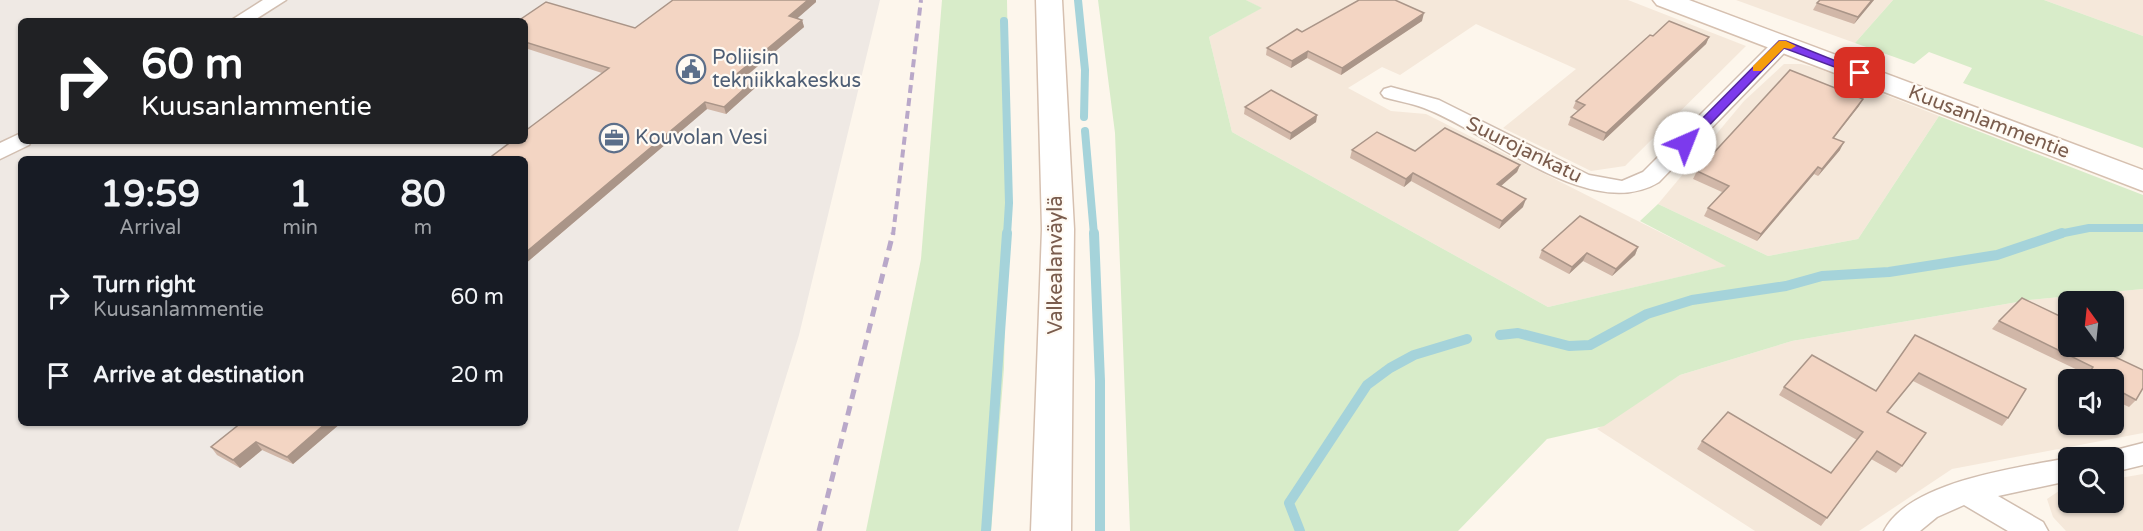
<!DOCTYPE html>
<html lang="en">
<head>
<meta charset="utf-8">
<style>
  body { margin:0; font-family:"Varela Round",sans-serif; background:#242831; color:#f1f3f6; height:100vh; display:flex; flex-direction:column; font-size:22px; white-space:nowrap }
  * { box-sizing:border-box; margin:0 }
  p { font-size:20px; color:#9ea1a6 }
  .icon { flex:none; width:33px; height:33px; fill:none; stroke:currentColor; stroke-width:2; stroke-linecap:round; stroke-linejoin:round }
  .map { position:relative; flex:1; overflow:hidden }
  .side { position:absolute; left:18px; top:156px; width:510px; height:270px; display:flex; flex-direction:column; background:#171b24; border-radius:9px; box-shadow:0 2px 4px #0004 }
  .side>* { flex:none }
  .top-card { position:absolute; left:18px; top:18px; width:510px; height:126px; border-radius:9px; box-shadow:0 2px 4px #0004; background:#202124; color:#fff; overflow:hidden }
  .needle { width:39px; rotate:345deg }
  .fabs { position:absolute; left:2058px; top:291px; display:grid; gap:12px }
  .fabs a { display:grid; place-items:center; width:66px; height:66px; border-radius:9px; background:#171b24; box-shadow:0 2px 4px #0004; font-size:30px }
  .pin { position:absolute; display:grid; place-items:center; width:51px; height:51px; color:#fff; margin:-26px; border-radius:12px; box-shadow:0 3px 9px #0006 }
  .me { position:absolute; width:66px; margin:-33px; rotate:44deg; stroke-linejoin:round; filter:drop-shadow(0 0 4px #0008) }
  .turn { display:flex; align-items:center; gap:21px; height:126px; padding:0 24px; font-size:27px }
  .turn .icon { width:78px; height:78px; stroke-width:2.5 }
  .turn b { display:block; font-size:42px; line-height:51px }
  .eta { display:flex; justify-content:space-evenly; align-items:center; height:102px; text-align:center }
  .eta b { font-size:36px; font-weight:700; line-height:42px }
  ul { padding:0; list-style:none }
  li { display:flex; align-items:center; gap:18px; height:78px; padding:0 24px }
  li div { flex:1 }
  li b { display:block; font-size:22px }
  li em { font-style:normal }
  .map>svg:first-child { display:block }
  .residential { fill:#f5e8da; fill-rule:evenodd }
  .industrial { fill:#efe9e4; fill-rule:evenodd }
  .green { fill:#d8ecc9 }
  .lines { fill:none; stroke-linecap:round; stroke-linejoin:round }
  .stream-far1 { stroke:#a5d3da; stroke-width:8 }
  .stream { stroke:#a5d3da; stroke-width:10 }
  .street-casing { stroke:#d1beb0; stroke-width:3 }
  .secondary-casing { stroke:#d6c0b0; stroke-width:3 }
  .street { fill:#fff; fill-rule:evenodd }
  .secondary { fill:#fff; fill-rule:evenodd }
  .rail-far1 { stroke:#b9a8c9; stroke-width:4; stroke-dasharray:8 5; stroke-linecap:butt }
  .rail { stroke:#b9a8c9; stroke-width:5; stroke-dasharray:10 7; stroke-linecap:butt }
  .wall { fill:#d1b7a8 }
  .shaded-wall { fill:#aa9588 }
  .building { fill:#f3d5c3; stroke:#aa9588; stroke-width:1.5 }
  .route { fill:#7c3aed; stroke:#51269a; stroke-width:1.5 }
  .slow { fill:#f59e0b }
  .labels { text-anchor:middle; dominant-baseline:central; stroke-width:4.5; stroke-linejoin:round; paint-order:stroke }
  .service-label { font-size:20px; fill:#4e5e75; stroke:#fffaf3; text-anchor:start }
  .street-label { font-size:20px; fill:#7a5c4d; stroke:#fffaf3 }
</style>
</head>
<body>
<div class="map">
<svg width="2143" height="531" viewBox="0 0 2143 531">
  <rect width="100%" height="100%" fill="#fdf6ec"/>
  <!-- residential -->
  <g class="residential">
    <path d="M1246,0H1628L1746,46L1625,166L1591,171L1503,128L1576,69L1476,24L1400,75L1382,67L1348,88L1391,111L1426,114L1727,266L1548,307L1232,132L1209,37L1261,8Z"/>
    <path d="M1736,0H1893L1855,43Z"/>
    <path d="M2044,0H2143V36Z"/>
    <path d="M1784,64H1801L1817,68L1939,116L1858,239L1768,256L1658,204L1744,101Z"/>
    <path d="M2143,289V433L1952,469L1859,531H1755L1597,429L1680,375L1792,341L2029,300ZM2068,302H2114V346H2068ZM2068,380H2114V424H2068Z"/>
    <path d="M2143,474V531H2066L2053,517L2047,499L2065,487H2068V502H2114V479Z"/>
  </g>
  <!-- industrial -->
  <path class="industrial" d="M0,0H880L799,335L738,531H0ZM21,21H525V141H21ZM21,159H525V423H21Z"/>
  <!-- green -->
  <g class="green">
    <path d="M942,0H1007L1009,117L1004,368L991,531H866L921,259Z"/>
    <path d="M1098,0H1246L1262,8L1209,37L1232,132L1548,307L1726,266L1640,221L1658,204L1768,256L1858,239L1939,116L2143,195V289L2029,300L1792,341L1680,375L1604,426L1547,439L1458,531H1130L1115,133Z"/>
    <path d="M1893,0H2044L2143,36V148L1963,83L1972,68L1929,52L1914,64L1855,43Z"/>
  </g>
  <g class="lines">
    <!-- stream-far1 -->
    <g class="stream-far1">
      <path d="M1078,0L1085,70L1084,117"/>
      <path d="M1004,21L1009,203L1007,235"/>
      <path d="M1085,131L1094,235"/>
      <path d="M2054,235L2089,228H2143"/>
    </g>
    <!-- stream -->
    <g class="stream">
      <path d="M1094,233L1100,381V531"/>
      <path d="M1500,335L1518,333L1569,346L1590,345L1647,314L1692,300L1786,286L1822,276L1889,272L1997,255L2062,233"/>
      <path d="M986,531L1007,233"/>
      <path d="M1300,531L1289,503L1367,385L1390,368L1414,355L1467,339"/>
    </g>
    <!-- street casing -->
    <g class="street-casing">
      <g id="street">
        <path d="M263,0H286L253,21H230Z"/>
        <path d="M1783,37L1790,39L1793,43L1790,47L1659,182C1591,224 1489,132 1424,108C1411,103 1397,101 1384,97L1381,93L1384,89L1391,87L1439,100L1589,175L1622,181L1643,172L1776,39Z"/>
        <path d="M21,133V141H31L29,145L0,159V143Z"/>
        <path d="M2143,443V465L2114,472V458H2102L2104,453Z"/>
        <path d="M2068,458V481L1998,496L2043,522L2048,531H2008L1964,505L1937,517L1920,531H1884C1909,481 2018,468 2068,458Z"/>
      </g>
    </g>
    <!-- secondary casing -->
    <g class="secondary-casing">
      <g id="secondary">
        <path d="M1036,0H1062L1074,229L1071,531H1031L1042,229Z"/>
        <path d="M1653,0H1689L2143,170V191L1657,5Z"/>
      </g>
    </g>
    <!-- street -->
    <use href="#street" class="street"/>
    <!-- secondary -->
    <use href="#secondary" class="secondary"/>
    <!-- rail-far1 -->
    <path class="rail-far1" d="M893,235L921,0"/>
    <!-- rail -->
    <path class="rail" d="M819,531L893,233"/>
  </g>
  <!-- wall -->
  <g class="wall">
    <path d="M673,0H816V2L797,18L802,20L804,27L745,77L755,79L756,87L726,114L707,109L525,264V159L602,73L525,48V21L635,28Z"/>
    <path d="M1820,0H1874L1854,24L1813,10L1817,3Z"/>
    <path d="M1422,21L1341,75L1307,58L1291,68L1266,55L1267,48L1302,32Z"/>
    <path d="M1653,36L1709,37L1706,44L1603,141L1568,125L1571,117L1578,111L1573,108L1576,101Z"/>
    <path d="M1859,106L1834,138L1840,150L1818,176L1814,174L1757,241L1704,216L1708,208L1722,192L1693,179L1697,171Z"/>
    <path d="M1245,107L1317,115L1316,122L1290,140L1244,114Z"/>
    <path d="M1352,150L1415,151L1520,165L1517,172L1501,186L1523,207L1499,229L1411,181L1404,187L1350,158Z"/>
    <path d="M1638,247L1635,255L1612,276L1583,261L1569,274L1539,258L1542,250Z"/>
    <path d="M1999,321L2113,356L2136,400L2129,407L2114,400V380H2083L2086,374L1992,329Z"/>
    <path d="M1915,335L2008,418L2002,426L1913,381L1888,412L1902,466L1896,473L1871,459L1821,526L1697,449L1702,441L1831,473L1857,440L1779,395L1784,387L1876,391Z"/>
    <path d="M341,423L293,464L262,450L240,468L217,455L211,447Z"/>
  </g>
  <!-- shaded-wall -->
  <g class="shaded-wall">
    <path d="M808,0H816V2L791,24L789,16Z"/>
    <path d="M1872,0H1874L1854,24L1858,17Z"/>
    <path d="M1424,13L1422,21L1341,75L1342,68Z"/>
    <path d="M802,20L804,27L739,82L737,74Z"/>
    <path d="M1709,37L1706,44L1603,141L1606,133Z"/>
    <path d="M1308,51L1307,58L1291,68L1292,61Z"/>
    <path d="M755,79L756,87L726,114L724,107Z"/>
    <path d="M1863,99L1859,106L1828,145L1833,138Z"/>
    <path d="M705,102L707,109L525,264V253Z"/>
    <path d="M1317,115L1316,122L1290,140L1291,133Z"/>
    <path d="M1844,142L1840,150L1818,176L1822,169Z"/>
    <path d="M1520,165L1517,172L1494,192L1497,184Z"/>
    <path d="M1818,167L1814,174L1757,241L1761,234Z"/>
    <path d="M1413,173L1411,181L1404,187L1406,179Z"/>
    <path d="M1526,199L1523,207L1499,229L1502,221Z"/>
    <path d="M1638,247L1635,255L1612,276L1616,269Z"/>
    <path d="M1587,253L1583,261L1569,274L1572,267Z"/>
    <path d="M326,423H341L293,464L287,457Z"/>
    <path d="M256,442L262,450L240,468L233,460Z"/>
  </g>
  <!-- building -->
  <g class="building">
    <path d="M673,0H808L789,16L802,20L737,74L755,79L724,107L705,102L525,253V159H488L512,141H525V131L609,68L525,42V21H518L546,2L635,28Z"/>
    <path d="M1359,0H1395L1424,13L1342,68L1308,51L1292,61L1267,48L1297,29L1302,32Z"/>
    <path d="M1820,0H1872L1858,17L1817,3Z"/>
    <path d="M1669,21L1709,37L1606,133L1571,117L1585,105L1576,101L1650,35L1653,36Z"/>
    <path d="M1790,70L1863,99L1833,138L1844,142L1822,169L1818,167L1761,234L1708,208L1729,186L1697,171Z"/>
    <path d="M1271,90L1317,115L1291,133L1245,107Z"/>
    <path d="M1445,128L1520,165L1497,184L1526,199L1502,221L1413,173L1406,179L1352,150L1377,132L1415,151Z"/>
    <path d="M1580,216L1638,247L1616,269L1587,253L1572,267L1542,250Z"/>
    <path d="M2022,298L2068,320V346H2114V342L2120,345L2113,356L2143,370V388L2136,400L2114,388V380H2095L2087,376L2093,367L1999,321Z"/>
    <path d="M1915,335L2026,389L2008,418L1919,373L1887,412L1926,433L1902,466L1877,451L1827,518L1702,441L1728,412L1831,473L1863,432L1784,387L1812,355L1876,391Z"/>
    <path d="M241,423H326L287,457L256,442L233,460L211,447Z"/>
  </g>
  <!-- route -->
  <path class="route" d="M1779,41H1786L1866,73L1856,75L1784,48L1689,146H1680V141Z"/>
  <!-- slow -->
  <path class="slow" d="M1779,41H1786L1796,46L1791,49L1784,48L1761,71H1753V66Z"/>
  <!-- icons -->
  <defs>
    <g id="civic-ring" transform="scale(1.5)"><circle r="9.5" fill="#fffaf3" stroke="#5c6f8a" stroke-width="1.5"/><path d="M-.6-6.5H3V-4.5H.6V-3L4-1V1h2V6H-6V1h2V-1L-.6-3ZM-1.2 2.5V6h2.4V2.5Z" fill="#5c6f8a"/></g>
    <g id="office-ring" transform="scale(1.5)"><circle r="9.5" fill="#fffaf3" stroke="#5c6f8a" stroke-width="1.5"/><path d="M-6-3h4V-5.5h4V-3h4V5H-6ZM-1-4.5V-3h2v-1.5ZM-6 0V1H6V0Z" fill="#5c6f8a"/></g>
  </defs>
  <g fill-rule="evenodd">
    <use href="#civic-ring" x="691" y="69"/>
    <use href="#office-ring" x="614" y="138"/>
  </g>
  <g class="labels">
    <!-- service labels -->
    <g class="service-label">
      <text x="712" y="58">Poliisin<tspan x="712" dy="23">tekniikkakeskus</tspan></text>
      <text x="635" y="138">Kouvolan Vesi</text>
    </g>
    <!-- street labels -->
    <g class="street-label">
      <text transform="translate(1989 122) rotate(21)">Kuusanlammentie</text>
      <text transform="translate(1524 150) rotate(26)">Suurojankatu</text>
      <text transform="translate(1056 265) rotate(-90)">Valkealanväylä</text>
    </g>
  </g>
</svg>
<div class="fabs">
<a><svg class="needle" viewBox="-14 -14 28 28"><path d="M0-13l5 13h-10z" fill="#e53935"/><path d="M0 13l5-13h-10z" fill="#9ea1a6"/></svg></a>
<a><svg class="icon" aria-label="sound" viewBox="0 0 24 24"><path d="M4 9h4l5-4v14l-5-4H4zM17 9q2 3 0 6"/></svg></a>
<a><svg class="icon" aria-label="search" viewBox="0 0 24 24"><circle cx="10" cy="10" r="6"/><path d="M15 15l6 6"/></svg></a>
</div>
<div class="pin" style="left:1860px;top:73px;background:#d93025"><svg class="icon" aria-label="arrive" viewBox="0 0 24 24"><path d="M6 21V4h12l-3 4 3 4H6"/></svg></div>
<svg class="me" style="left:1685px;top:143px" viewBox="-20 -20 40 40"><circle r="19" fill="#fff"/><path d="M0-13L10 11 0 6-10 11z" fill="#7c3aed"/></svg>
<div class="top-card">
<div class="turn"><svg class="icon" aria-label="right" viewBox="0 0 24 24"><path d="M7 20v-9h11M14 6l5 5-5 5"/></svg><div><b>60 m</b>Kuusanlammentie</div></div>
</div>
<section class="side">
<div class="eta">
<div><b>19:59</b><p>Arrival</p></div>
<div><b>1</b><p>min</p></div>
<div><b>80</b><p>m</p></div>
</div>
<ul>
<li><svg class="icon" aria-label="right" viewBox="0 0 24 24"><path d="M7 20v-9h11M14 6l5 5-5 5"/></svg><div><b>Turn right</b><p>Kuusanlammentie</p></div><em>60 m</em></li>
<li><svg class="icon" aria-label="arrive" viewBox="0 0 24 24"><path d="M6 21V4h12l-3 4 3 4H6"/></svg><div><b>Arrive at destination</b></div><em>20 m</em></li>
</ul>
</section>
</div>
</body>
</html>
